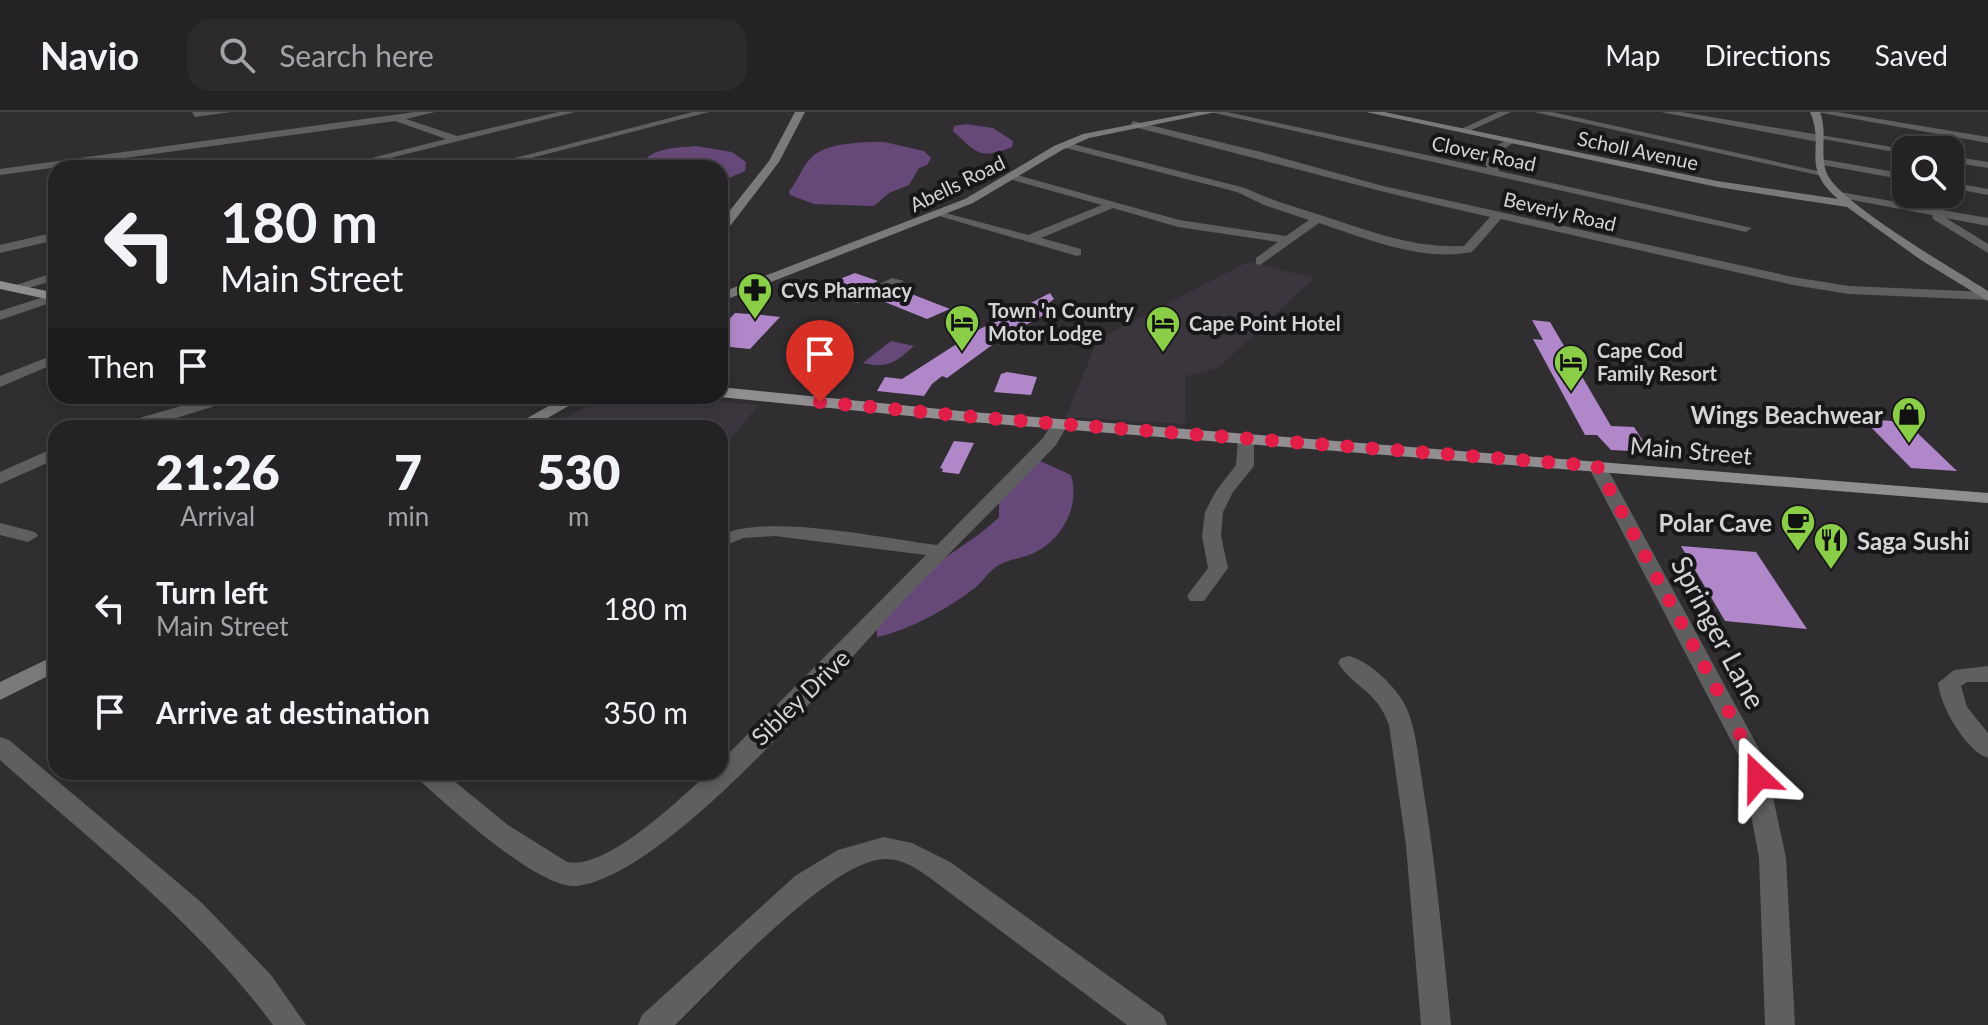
<!DOCTYPE html>
<html lang="en">
<head>
<meta charset="utf-8">
<style>
  body { margin:0; font-family:Lato,sans-serif; background:#2c2a2d; color:#f1f3f6; height:100vh; display:flex; flex-direction:column; font-size:30px; white-space:nowrap }
  * { box-sizing:border-box; margin:0 }
  p { font-size:26px; color:#a3a4a7 }
  .icon { flex:none; width:44px; height:44px; fill:none; stroke:currentColor; stroke-width:2; stroke-linecap:round; stroke-linejoin:round }
  .map { position:relative; flex:1; overflow:hidden }
  .panel { position:absolute; left:48px; top:308px; width:680px; height:360px; display:flex; flex-direction:column; background:#242225; border-radius:24px; box-shadow:0 4px 12px #0003,0 0 0 2px #413f42 }
  .panel>* { flex:none }
  .banner { position:absolute; left:48px; top:48px; width:680px; height:244px; border-radius:24px; box-shadow:0 4px 12px #0003,0 0 0 2px #413f42; background:#242225; color:#f1f3f6; overflow:hidden }
  .tools { position:absolute; left:1892px; top:24px; display:grid; gap:16px }
  .tools a { display:grid; place-items:center; width:72px; height:72px; border-radius:16px; background:#242225; box-shadow:0 4px 12px #0003,0 0 0 2px #413f42; font-size:40px }
  .pin { position:absolute; display:grid; place-items:center; width:68px; height:68px; color:#fff; margin:-82px -34px; border-radius:50% 50% 50% 0; rotate:-45deg; box-shadow:0 0 8px #0007 }
  .pin .icon { rotate:45deg }
  .me { position:absolute; width:88px; margin:-44px; rotate:337deg; stroke-linejoin:round; filter:drop-shadow(0 0 6px #0008) }
  .turn { display:flex; align-items:center; gap:28px; height:168px; padding:0 40px; font-size:36px }
  .turn .icon { width:104px; height:104px; stroke-width:2.5 }
  .turn b { display:block; font-size:56px; line-height:68px }
  .then { display:flex; align-items:center; height:76px; padding:0 40px; background:#0003; gap:16px; font-size:30px }
  .eta { display:flex; justify-content:space-evenly; align-items:center; height:136px; text-align:center }
  .eta b { font-size:48px; font-weight:800; line-height:56px }
  ul { padding:0; list-style:none }
  li { display:flex; align-items:center; gap:24px; height:104px; padding:0 40px }
  li div { flex:1 }
  li b { display:block; font-size:30px }
  li em { font-style:normal }
  header { display:flex; align-items:center; gap:48px; box-sizing:border-box; height:112px; padding:0 40px; background:#242225; border-bottom:2px solid #413f42 }
  header strong { font-size:38px }
  nav { display:flex; gap:44px; margin-inline-start:auto; font-size:28px }
  .search { width:560px; height:72px; background:#2c2a2d; display:flex; align-items:center; gap:20px; box-sizing:border-box; padding:0 28px; border-radius:24px; color:#a3a4a7; font-size:30px }
  .map>svg:first-child { display:block }
  .built { fill:#3b363e }
  .green { fill:#664978 }
  .building { fill:#b087c9 }
  .lines { fill:none; stroke-linecap:round; stroke-linejoin:round }
  .street { fill:#605f60; fill-rule:evenodd }
  .secondary { fill:#7b797c; fill-rule:evenodd }
  .primary { fill:#908e91; fill-rule:evenodd }
  .route { stroke:#e11d48; stroke-width:14; stroke-dasharray:0 25.2 }
  .labels { text-anchor:middle; dominant-baseline:central; stroke-width:8; stroke-linejoin:round; paint-order:stroke }
  .far-street-label { font-size:20px; fill:#d4d3d5; stroke:#171618 }
  .far-poi-label { font-size:20px; font-weight:bold; fill:#d4d3d5; stroke:#171618; text-anchor:start }
  .poi-label { font-size:24px; font-weight:bold; fill:#d4d3d5; stroke:#171618; text-anchor:end }
  .street-label { font-size:24px; fill:#d4d3d5; stroke:#171618 }
  .near-street-label { font-size:28px; fill:#d4d3d5; stroke:#171618 }
</style>
</head>
<body>
<header>
<strong>Navio</strong>
<div class="search"><svg class="icon" aria-label="search" viewBox="0 0 24 24"><circle cx="10" cy="10" r="6"/><path d="M15 15l6 6"/></svg>Search here</div>
<nav><a>Map</a><a>Directions</a><a>Saved</a></nav>
</header>
<div class="map">
<svg width="1988" height="913" viewBox="0 0 1988 913">
  <rect width="100%" height="100%" fill="#302e31"/>
  <!-- built -->
  <g class="built">
    <path d="M1248,150L1314,166L1218,256L1185,264V312L1066,305L1098,227Z"/>
    <path d="M608,284H639L758,293L720,340V316H544Z"/>
  </g>
  <!-- green -->
  <g class="green">
    <path d="M966,12L993,16L1013,29L1012,35C979,48 977,41 953,19L954,14Z"/>
    <path d="M884,30L924,39L931,46L927,53L919,56L909,73L889,81L874,94L814,92L790,83L789,79C798,69 801,57 810,47C824,30 864,30 884,30Z"/>
    <path d="M696,34L732,40L746,50L745,59L720,70V56H639C649,35 675,36 696,34Z"/>
    <path d="M891,229L914,234C896,250 888,257 863,251Z"/>
    <path d="M1038,348L1071,363C1080,394 1063,427 1034,441C1023,446 1009,447 999,453C990,458 984,468 976,475C949,496 910,518 877,525V517C897,496 915,468 938,451C956,437 984,421 999,405V385Z"/>
  </g>
  <!-- building -->
  <g class="building">
    <path d="M855,161L878,169L857,179L832,170Z"/>
    <path d="M896,176L950,197L927,207L875,186Z"/>
    <path d="M1050,181L1054,187L1046,193L1055,197L1020,216L1022,211L947,266L942,264L932,272L924,284L877,279L885,265L902,267L980,217Z"/>
    <path d="M735,201L763,203L780,205L750,237L720,234V217Z"/>
    <path d="M1532,208L1550,210L1611,314L1634,315L1650,340L1611,338L1597,323H1585L1533,227L1543,228Z"/>
    <path d="M817,234L849,237L839,250L806,248Z"/>
    <path d="M1007,260L1037,265L1031,283L994,280L1001,262Z"/>
    <path d="M1863,307L1906,310L1957,359L1911,356Z"/>
    <path d="M954,329L974,331L959,362L942,360L943,357L940,356Z"/>
    <path d="M1681,434L1756,440L1807,517L1725,509Z"/>
  </g>
  <g class="lines">
    <!-- street -->
    <g class="street">
      <path d="M192,0H231L195,5Z"/>
      <path d="M415,0H435L406,7L457,24L559,0H575L350,56H332L446,27L395,9L0,63V57Z"/>
      <path d="M693,0H709L493,56H476Z"/>
      <path d="M1210,0H1227L1487,56L1482,42L1510,26L1513,31L1492,45L1499,59L1752,116L1746,120Z"/>
      <path d="M1498,0H1511L1465,21L1457,19Z"/>
      <path d="M1534,0H1552L1827,61L1822,64Z"/>
      <path d="M1661,0H1681L1910,38H1906V42L1823,27L1818,30Z"/>
      <path d="M1816,0H1837L1988,25V31Z"/>
      <path d="M1133,9L1261,40L1383,74L1793,165L1849,174L1988,180V188L1849,182L1793,173L1501,107L1472,140C1422,150 1367,127 1319,111L1260,153L1256,152V146L1278,130L1178,115L1113,96L1041,126L1081,137V143L1077,144L932,102L938,99L1028,123L1102,93L1009,67V63L1013,62L1179,108L1286,124L1309,108L1264,93L1237,80L1062,35L1065,30L1245,76C1270,88 1295,95 1320,103C1367,118 1414,137 1464,134L1490,105C1369,78 1250,44 1130,14Z"/>
      <path d="M1950,44L1988,50V56L1950,50Z"/>
      <path d="M1821,47L1906,62V68L1817,52L1816,50Z"/>
      <path d="M1950,70L1988,77V83L1950,76Z"/>
      <path d="M1840,80L1988,106V114L1946,106L1988,132V141L1933,107L1932,103L1836,85V81Z"/>
      <path d="M56,120V128L0,141V133Z"/>
      <path d="M56,160V168L14,180L7,176Z"/>
      <path d="M892,166L904,169L858,191L846,188Z"/>
      <path d="M56,181V189L0,208V199Z"/>
      <path d="M56,242V251L0,275V264Z"/>
      <path d="M215,284H240L238,287L143,316H117L119,312Z"/>
      <path d="M1060,307L1068,312L1056,333C1006,385 954,436 903,489C838,559 668,763 577,774C539,778 447,693 418,667L415,660H443L508,713L567,750C606,759 681,686 709,660H720V650L926,443L775,424L743,426L720,436V423C767,401 882,426 937,433L1043,326L1054,308Z"/>
      <path d="M1246,321L1254,326V354L1233,380L1223,400L1221,424L1228,456L1204,489H1190L1187,484L1208,456L1202,424L1205,400L1216,379L1236,353L1238,326Z"/>
      <path d="M56,335V347L0,372V360Z"/>
      <path d="M1597,349L1606,354L1765,648L1786,746L1795,913H1765L1759,746L1741,648L1588,354Z"/>
      <path d="M0,411L35,420L38,424L28,430L0,423Z"/>
      <path d="M1349,544C1369,549 1394,573 1404,591C1417,616 1418,647 1423,675C1436,754 1443,833 1451,913H1421L1406,733L1389,613C1376,577 1355,577 1338,551L1341,546Z"/>
      <path d="M1988,554V570H1967L1961,574L1967,595L1988,621V646C1966,639 1940,594 1938,571L1954,558Z"/>
      <path d="M0,625L9,628L202,791L271,863L306,913H273C197,810 95,733 0,648Z"/>
      <path d="M884,725L912,731L950,750L1163,903L1167,913H1127L930,766C916,756 903,747 886,747C832,746 716,874 675,913H638L642,903L795,764L838,738Z"/>
    </g>
    <!-- secondary -->
    <g class="secondary">
      <path d="M795,0H805L779,50L724,122L720,123V111L769,49Z"/>
      <path d="M1197,0H1216L1089,26L1062,38L973,91L720,190V181L965,87L1054,34L1083,22Z"/>
      <path d="M1366,0H1384L1717,69L1838,87C1799,53 1826,37 1810,0H1820C1828,20 1819,42 1827,62C1841,92 1955,158 1988,179V189L1921,148L1847,95L1717,75Z"/>
      <path d="M566,284H586L530,316H510Z"/>
      <path d="M56,543V560L0,588V570Z"/>
    </g>
    <!-- primary -->
    <g class="primary">
      <path d="M0,169L56,181V189L0,177Z"/>
      <path d="M720,275L960,299L1988,381V391L960,309L720,285L717,284H720Z"/>
    </g>
  </g>
  <g class="lines">
    <!-- route -->
    <path class="route" d="M820,290L985,306L1597,354L1737,615L1758,665"/>
  </g>
  <!-- icons -->
  <defs>
    <g id="pharmacy-pin" transform="scale(1.8)"><path d="M0 17L-7.5 6A9.5 9.5 0 1 1 7.5 6Z" fill="#8ace47" stroke="#171618"/><path d="M-2-6h4v4h4v4h-4v4h-4v-4h-4v-4h4Z" fill="#111"/></g>
    <g id="hotel-pin" transform="scale(1.8)"><path d="M0 17L-7.5 6A9.5 9.5 0 1 1 7.5 6Z" fill="#8ace47" stroke="#171618"/><path d="M-6-4.5h1.5V1H6V5H4.5V3h-9V5H-6ZM-4 0a1.8 1.8 0 1 1 3.6 0ZM.5 0V-2.5h3Q6-2.5 6 0Z" fill="#111"/></g>
    <g id="shop-pin" transform="scale(1.8)"><path d="M0 17L-7.5 6A9.5 9.5 0 1 1 7.5 6Z" fill="#8ace47" stroke="#171618"/><path d="M-5-2.5h2.3a2.7 3.5 0 0 1 5.4 0H5L5.5 6h-11ZM-1.5-2.5h3a1.5 2.3 0 0 0-3 0Z" fill="#111"/></g>
    <g id="cafe-pin" transform="scale(1.8)"><path d="M0 17L-7.5 6A9.5 9.5 0 1 1 7.5 6Z" fill="#8ace47" stroke="#171618"/><path d="M-5.5-4.5H6V0H3Q3 3.5 0 3.5H-2.5Q-5.5 3.5-5.5 0ZM3-3.2v2h1.7v-2ZM-6 4.5H4V6H-6Z" fill="#111"/></g>
    <g id="restaurant-pin" transform="scale(1.8)"><path d="M0 17L-7.5 6A9.5 9.5 0 1 1 7.5 6Z" fill="#8ace47" stroke="#171618"/><path d="M-5-6h1v4h1v-4h1v4h1v-4h1v5L-1.5 .5V6h-2V.5L-5-1ZM5-6V6H3V1.5H1.5Q1.5-4 5-6Z" fill="#111"/></g>
  </defs>
  <g fill-rule="evenodd">
    <use href="#pharmacy-pin" x="755" y="178"/>
    <use href="#hotel-pin" x="962" y="210"/>
    <use href="#hotel-pin" x="1163" y="211"/>
    <use href="#hotel-pin" x="1571" y="250"/>
    <use href="#shop-pin" x="1909" y="302"/>
    <use href="#cafe-pin" x="1798" y="410"/>
    <use href="#restaurant-pin" x="1831" y="428"/>
  </g>
  <g class="labels">
    <!-- far-street labels -->
    <g class="far-street-label">
      <text transform="translate(1638 38) rotate(12)">Scholl Avenue</text>
      <text transform="translate(1484 41) rotate(12)">Clover Road</text>
      <text transform="translate(957 71) rotate(-26)">Abells Road</text>
      <text transform="translate(1560 99) rotate(13)">Beverly Road</text>
    </g>
    <!-- far-poi labels -->
    <g class="far-poi-label">
      <text x="781" y="178">CVS Pharmacy</text>
      <text x="988" y="198">Town 'n Country<tspan x="988" dy="23">Motor Lodge</tspan></text>
      <text x="1189" y="211">Cape Point Hotel</text>
      <text x="1597" y="238">Cape Cod<tspan x="1597" dy="23">Family Resort</tspan></text>
    </g>
    <!-- poi labels -->
    <g class="poi-label">
      <text x="1883" y="302">Wings Beachwear</text>
      <text x="1772" y="410">Polar Cave</text>
      <text x="1857" y="428" text-anchor="start">Saga Sushi</text>
    </g>
    <!-- street labels -->
    <g class="street-label">
      <text transform="translate(1691 338) rotate(5)">Main Street</text>
      <text transform="translate(800 585) rotate(-44)">Sibley Drive</text>
    </g>
    <!-- near-street labels -->
    <g class="near-street-label">
      <text transform="translate(1719 520) rotate(62)">Springer Lane</text>
    </g>
  </g>
</svg>
<div class="tools">
<a><svg class="icon" aria-label="search" viewBox="0 0 24 24"><circle cx="10" cy="10" r="6"/><path d="M15 15l6 6"/></svg></a>
</div>
<div class="pin" style="left:820px;top:290px;background:#d93025"><svg class="icon" aria-label="arrive" viewBox="0 0 24 24"><path d="M6 21V4h12l-3 4 3 4H6"/></svg></div>
<svg class="me" style="left:1758px;top:665px" viewBox="-20 -20 40 40"><path d="M0-17L14 15 0 8-14 15z" fill="#e11d48" stroke="#fff" stroke-width="4"/></svg>
<div class="banner">
<div class="turn"><svg class="icon" aria-label="left" viewBox="0 0 24 24"><path d="M17 20v-9H6M10 6l-5 5 5 5"/></svg><div><b>180 m</b>Main Street</div></div>
<div class="then">Then<svg class="icon" aria-label="arrive" viewBox="0 0 24 24"><path d="M6 21V4h12l-3 4 3 4H6"/></svg></div>
</div>
<section class="panel">
<div class="eta">
<div><b>21:26</b><p>Arrival</p></div>
<div><b>7</b><p>min</p></div>
<div><b>530</b><p>m</p></div>
</div>
<ul>
<li><svg class="icon" aria-label="left" viewBox="0 0 24 24"><path d="M17 20v-9H6M10 6l-5 5 5 5"/></svg><div><b>Turn left</b><p>Main Street</p></div><em>180 m</em></li>
<li><svg class="icon" aria-label="arrive" viewBox="0 0 24 24"><path d="M6 21V4h12l-3 4 3 4H6"/></svg><div><b>Arrive at destination</b></div><em>350 m</em></li>
</ul>
</section>
</div>
</body>
</html>
